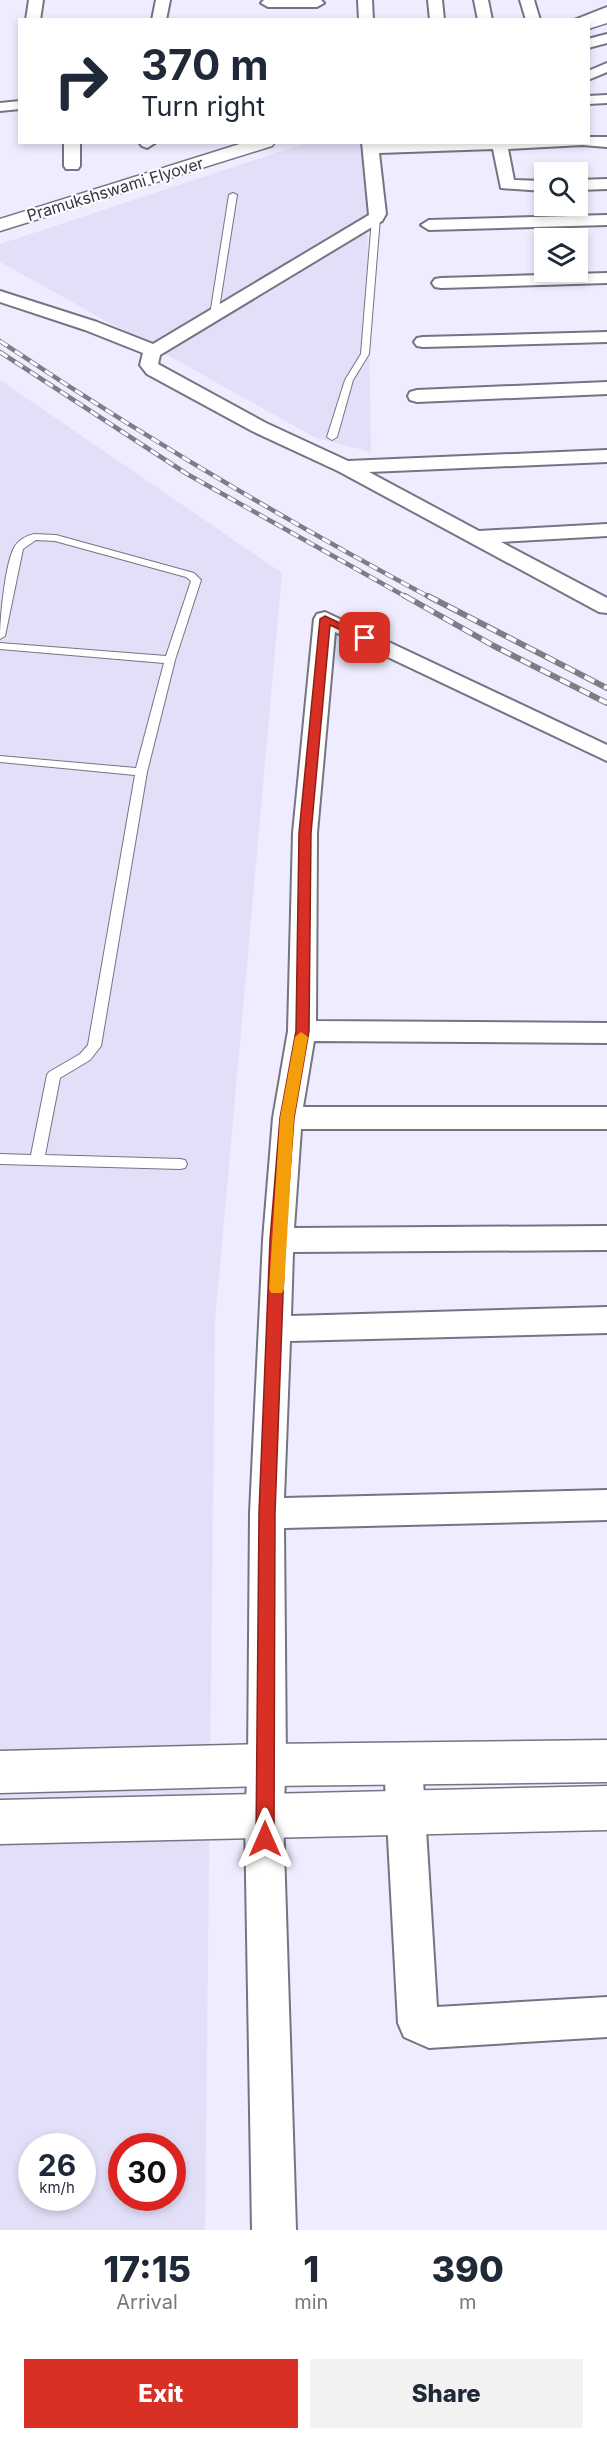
<!DOCTYPE html>
<html lang="en">
<head>
<meta charset="utf-8">
<style>
  body { margin:0; font-family:Inter,sans-serif; background:#f2f2f3; color:#1f2937; height:100vh; display:flex; flex-direction:column; font-size:22px; white-space:nowrap }
  * { box-sizing:border-box; margin:0 }
  p { font-size:20px; color:#747a83 }
  .icon { flex:none; width:33px; height:33px; fill:none; stroke:currentColor; stroke-width:2; stroke-linecap:round; stroke-linejoin:round }
  .map { position:relative; height:2230px; overflow:hidden }
  .sheet { display:flex; flex-direction:column; background:#fff; flex:1 }
  .sheet>* { flex:none }
  .top-card { position:absolute; left:18px; top:18px; width:572px; height:126px; border-radius:0px; box-shadow:0 3px 9px #0003; background:#fff; color:#1f2937; overflow:hidden }
  .fabs { position:absolute; left:534px; top:162px; display:grid; gap:12px }
  .fabs a { display:grid; place-items:center; width:54px; height:54px; border-radius:0px; background:#fff; box-shadow:0 3px 9px #0003; font-size:30px }
  .speed { position:absolute; left:18px; top:2133px; display:flex; gap:12px; font-size:30px; font-weight:700; text-align:center }
  .speed>* { display:grid; place-content:center; width:78px; height:78px; border-radius:50%; background:#fff; box-shadow:0 3px 9px #0003; line-height:1 }
  .speed small { font-size:15px; font-weight:400 }
  .speed .limit { border:9px solid #d22; background:#fff; color:#111 }
  .pin { position:absolute; display:grid; place-items:center; width:51px; height:51px; color:#fff; margin:-26px; border-radius:12px; box-shadow:0 3px 9px #0006 }
  .me { position:absolute; width:66px; margin:-33px; rotate:0deg; stroke-linejoin:round; filter:drop-shadow(0 0 4px #0008) }
  .turn { display:flex; align-items:center; gap:21px; height:126px; padding:0 24px; font-size:27px }
  .turn .icon { width:78px; height:78px; stroke-width:2.5 }
  .turn b { display:block; font-size:42px; line-height:51px }
  .eta { display:flex; justify-content:space-evenly; align-items:center; height:102px; text-align:center }
  .eta b { font-size:36px; font-weight:800; line-height:42px }
  .primary-button { display:flex; gap:12px; margin-top:auto; padding:12px 24px }
  .primary-button a { flex:1; height:69px; border-radius:0px; background:#d93025; color:#fff; font-size:24px; font-weight:800; line-height:69px; text-align:center }
  .primary-button a+a { background:#f2f2f3; color:#1f2937 }
  .map>svg:first-child { display:block }
  .built { fill:#e2e0f8; fill-rule:evenodd }
  .lines { fill:none; stroke-linecap:round; stroke-linejoin:round }
  .service-casing { stroke:#757483; stroke-width:2 }
  .minor-casing { stroke:#757483; stroke-width:4 }
  .tertiary-casing { stroke:#757483; stroke-width:3 }
  .secondary-casing { stroke:#757483; stroke-width:3 }
  .service { fill:#fff; fill-rule:evenodd }
  .minor { fill:#fff; fill-rule:evenodd }
  .tertiary { fill:#fff; fill-rule:evenodd }
  .secondary { fill:#fff; fill-rule:evenodd }
  .rail-far1-casing { stroke:#7d7c87; stroke-width:4.5 }
  .rail-casing { stroke:#7d7c87; stroke-width:6 }
  .rail-far1 { stroke:#fcfbff; stroke-width:3; stroke-dasharray:9; stroke-linecap:butt }
  .rail { stroke:#fcfbff; stroke-width:4; stroke-dasharray:11; stroke-linecap:butt }
  .route { fill:#d93025; stroke:#8d1f18; stroke-width:1.5 }
  .slow { fill:#f59e0b }
  .labels { text-anchor:middle; dominant-baseline:central; stroke-width:4.5; stroke-linejoin:round; paint-order:stroke }
  .far-street-label { font-size:16px; fill:#37363d; stroke:#fcfbff }
</style>
</head>
<body>
<div class="map">
<svg width="607" height="2230" viewBox="0 0 607 2230">
  <rect width="100%" height="100%" fill="#eeecfe"/>
  <!-- built -->
  <g class="built">
    <path d="M306,143H366L371,452L316,438L0,262V244Z"/>
    <path d="M0,380L282,573L215,1322L205,2230H0ZM32,2146H82V2198H32ZM122,2146H172V2198H122Z"/>
  </g>
  <g class="lines">
    <!-- service casing -->
    <g class="service-casing">
      <g id="service">
        <path d="M233,193L237,195L218,315L214,318L210,315L229,195Z"/>
        <path d="M376,216L380,218L369,354L353,380L337,437L332,440L327,437L345,380L361,354L372,218Z"/>
        <path d="M34,534L56,535L194,573L201,580L175,660L147,772L101,1046L90,1060L60,1078L45,1155L180,1159L185,1160L187,1164L185,1168L180,1169L0,1164V1154L31,1155L47,1075L49,1072L80,1054L88,1045L135,775L0,762V756L136,768L164,663L0,649V643L166,656L191,581L186,577L55,541L36,540L23,549L5,636L0,639C0,619 5,562 15,546C20,539 26,536 34,534Z"/>
      </g>
    </g>
    <!-- minor casing -->
    <g class="minor-casing">
      <g id="minor">
        <path d="M29,0H43L40,20H26Z"/>
        <path d="M156,0H170L166,20H152Z"/>
        <path d="M264,0H321L324,3L317,7H268L261,3Z"/>
        <path d="M358,0H372L373,20H359Z"/>
        <path d="M428,0H442L444,20H430Z"/>
        <path d="M474,0H488L492,20H478Z"/>
        <path d="M520,0H534L540,20H526Z"/>
        <path d="M607,7V15L588,22V20H574Z"/>
        <path d="M607,34V43L588,48V39Z"/>
        <path d="M607,63V72L588,80V71Z"/>
        <path d="M607,95V103L588,104V96Z"/>
        <path d="M20,101V109L0,111V103Z"/>
        <path d="M588,137H607V147L582,145L508,149L514,180L544,181V191L501,188L493,149L379,153L386,214L382,221L160,355L158,364L266,423L348,461L607,450V462L369,472L479,531L607,524V536L501,542L607,598V613L599,612L338,471L252,431L147,374L140,365L143,353L85,330L0,302V291L97,322L153,344L369,215L362,142H588Z"/>
        <path d="M64,142H80V166L78,169H66L64,166Z"/>
        <path d="M139,142H155V143L147,148L142,146Z"/>
        <path d="M607,179V189L578,190V180Z"/>
        <path d="M607,215V225L429,230L421,225L429,220Z"/>
        <path d="M607,273V283L441,288L435,287L432,283L435,279L441,278Z"/>
        <path d="M607,332V342L423,347L417,346L414,342L417,338L423,337Z"/>
        <path d="M607,382V394L417,402L410,400L408,396L410,392L417,390Z"/>
        <path d="M325,612L607,745V761L335,632L317,833L316,1021L607,1023V1043L314,1041L303,1107H607V1129H301L294,1228L607,1226V1250L293,1252L291,1316L607,1307V1333L290,1341L284,1498L607,1490V1520L284,1528L286,1765L283,1817L296,2230H252L245,1817L248,1765L250,1513L263,1240L273,1118L288,1031L293,833L314,619L317,614Z"/>
        <path d="M403,1746L416,1751L422,1764L437,2007L607,1997V2037L429,2048L404,2037L398,2023L384,1764L390,1751Z"/>
      </g>
    </g>
    <!-- tertiary casing -->
    <g class="tertiary-casing">
      <g id="tertiary">
        <path d="M607,1740V1782L267,1786L0,1793V1751L267,1744Z"/>
        <path d="M607,1786V1830L0,1844V1800Z"/>
      </g>
    </g>
    <!-- secondary casing -->
    <g class="secondary-casing">
      <g id="secondary">
        <path d="M607,13V23L588,29V20H586Z"/>
        <path d="M246,142H275L272,146L0,231V219Z"/>
      </g>
    </g>
    <!-- service -->
    <use href="#service" class="service"/>
    <!-- minor -->
    <use href="#minor" class="minor"/>
    <!-- tertiary -->
    <use href="#tertiary" class="tertiary"/>
    <!-- secondary -->
    <use href="#secondary" class="secondary"/>
    <!-- rail-far1 casing -->
    <g class="rail-far1-casing">
      <g id="rail-far1">
        <path d="M0,341C139,434 283,519 431,598"/>
        <path d="M0,352L187,474L408,598"/>
      </g>
    </g>
    <!-- rail casing -->
    <g class="rail-casing">
      <g id="rail">
        <path d="M405,596L494,646L607,703"/>
        <path d="M428,596L607,688"/>
      </g>
    </g>
    <!-- rail-far1 -->
    <use href="#rail-far1" class="rail-far1"/>
    <!-- rail -->
    <use href="#rail" class="rail"/>
  </g>
  <!-- route -->
  <path class="route" d="M325,616L371,638L369,640H362L330,625L311,833L309,1031L294,1118L285,1240L275,1513L274,1839L271,1846L265,1849L258,1846L256,1839L259,1513L270,1240L280,1118L296,1031L299,833L320,619Z"/>
  <!-- slow -->
  <path class="slow" d="M301,1032L308,1037L294,1118L284,1289L282,1293H271L269,1289L280,1118L295,1037Z"/>
  <g class="labels">
    <!-- far-street labels -->
    <g class="far-street-label">
      <text transform="translate(115 189) rotate(-17)">Pramukshswami Flyover</text>
    </g>
  </g>
</svg>
<div class="fabs">
<a><svg class="icon" aria-label="search" viewBox="0 0 24 24"><circle cx="10" cy="10" r="6"/><path d="M15 15l6 6"/></svg></a>
<a><svg class="icon" aria-label="layers" viewBox="0 0 24 24"><path d="M12 4l9 5-9 5-9-5zM3 14l9 5 9-5"/></svg></a>
</div>
<div class="speed"><div>26<small>km/h</small></div><div class="limit">30</div></div>
<div class="pin" style="left:365px;top:638px;background:#d93025"><svg class="icon" aria-label="arrive" viewBox="0 0 24 24"><path d="M6 21V4h12l-3 4 3 4H6"/></svg></div>
<svg class="me" style="left:265px;top:1839px" viewBox="-20 -20 40 40"><path d="M0-17L14 15 0 8-14 15z" fill="#d93025" stroke="#fff" stroke-width="4"/></svg>
<div class="top-card">
<div class="turn"><svg class="icon" aria-label="right" viewBox="0 0 24 24"><path d="M7 20v-9h11M14 6l5 5-5 5"/></svg><div><b>370 m</b>Turn right</div></div>
</div>
</div>
<section class="sheet">
<div class="eta">
<div><b>17:15</b><p>Arrival</p></div>
<div><b>1</b><p>min</p></div>
<div><b>390</b><p>m</p></div>
</div>
<div class="primary-button"><a>Exit</a><a>Share</a></div>
</section>
</body>
</html>
